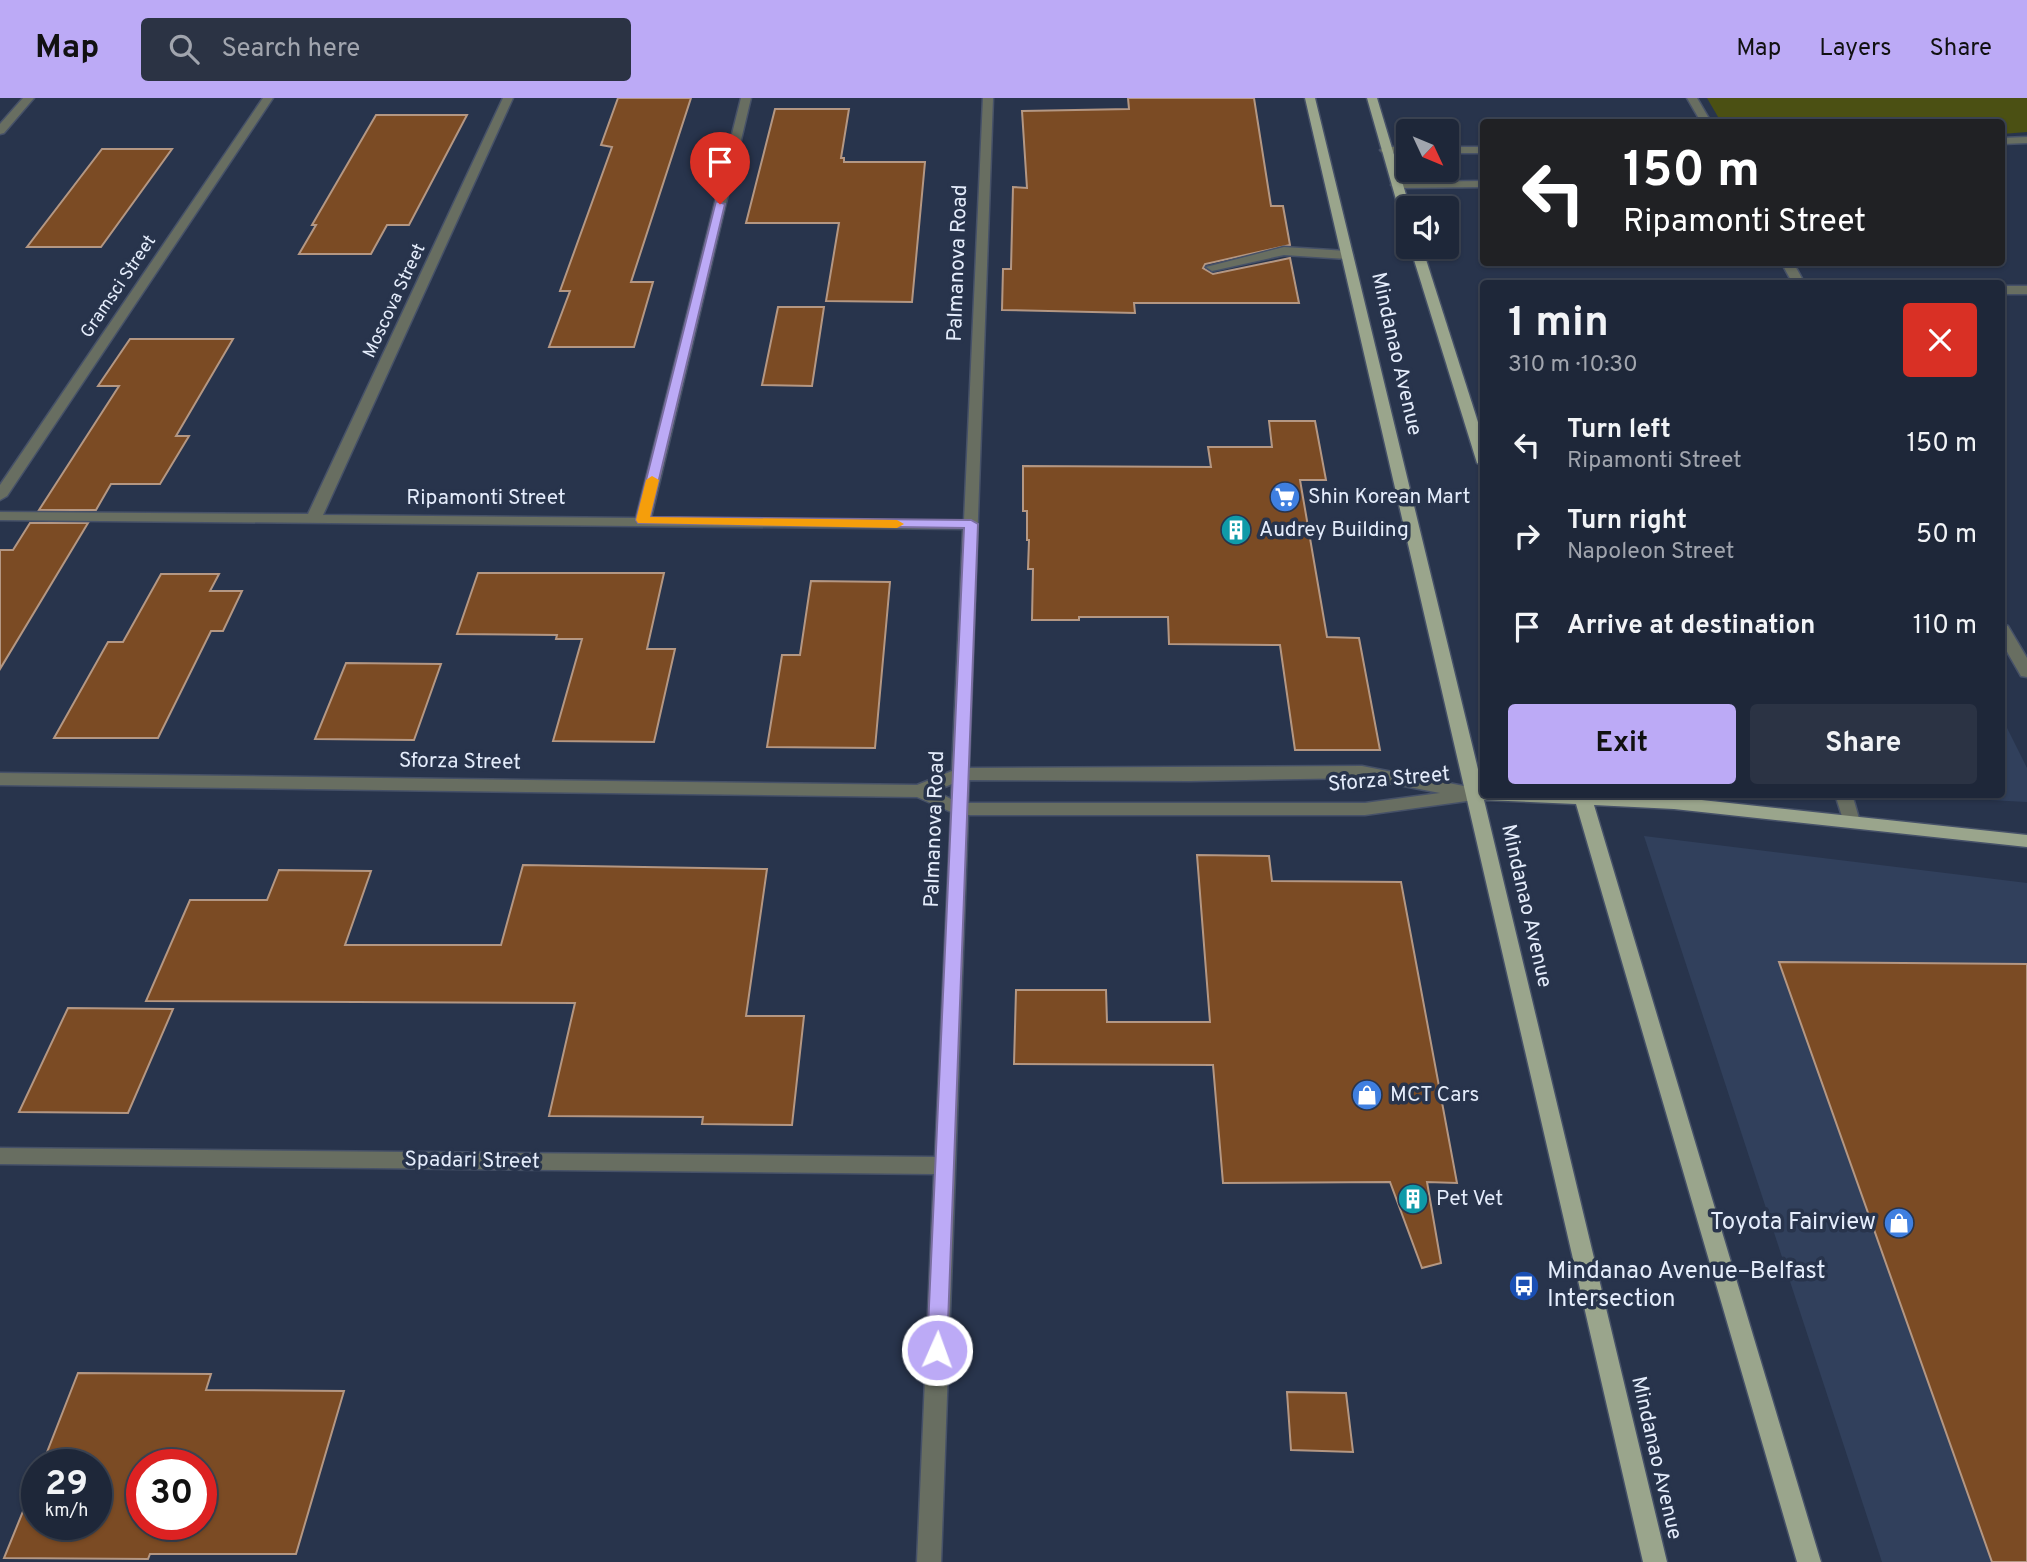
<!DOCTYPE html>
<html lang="en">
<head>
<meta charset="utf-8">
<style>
  body { margin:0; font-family:Overpass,sans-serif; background:#2b3344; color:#f1f3f6; height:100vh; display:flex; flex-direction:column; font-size:26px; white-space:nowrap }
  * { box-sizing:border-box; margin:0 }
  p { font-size:23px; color:#a1a5ae }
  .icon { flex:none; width:38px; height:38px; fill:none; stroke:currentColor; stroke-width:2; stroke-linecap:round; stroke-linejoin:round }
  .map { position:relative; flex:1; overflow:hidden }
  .drawer { position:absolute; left:1480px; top:182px; width:525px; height:518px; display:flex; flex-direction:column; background:#1e2739; border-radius:7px; box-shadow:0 2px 5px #0004,0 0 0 2px #3c4453 }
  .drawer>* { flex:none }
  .top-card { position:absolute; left:1480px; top:21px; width:525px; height:147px; border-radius:7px; box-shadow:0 2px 5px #0004,0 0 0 2px #3c4453; background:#202124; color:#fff; overflow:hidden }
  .needle { width:46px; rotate:134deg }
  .tools { position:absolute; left:1396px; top:21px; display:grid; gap:14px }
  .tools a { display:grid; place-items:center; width:63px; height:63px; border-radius:7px; background:#1e2739; box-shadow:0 2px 5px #0004,0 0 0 2px #3c4453; font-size:35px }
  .speed { position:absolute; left:21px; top:1351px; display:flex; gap:14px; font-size:35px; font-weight:700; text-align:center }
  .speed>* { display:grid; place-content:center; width:91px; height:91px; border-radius:50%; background:#1e2739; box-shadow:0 2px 5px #0004,0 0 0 2px #3c4453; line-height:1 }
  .speed small { font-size:18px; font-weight:400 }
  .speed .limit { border:10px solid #d22; background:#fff; color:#111 }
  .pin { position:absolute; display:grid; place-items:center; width:60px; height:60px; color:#fff; margin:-72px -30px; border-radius:50% 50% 50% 0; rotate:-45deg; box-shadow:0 0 7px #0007 }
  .pin .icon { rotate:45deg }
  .me { position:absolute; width:77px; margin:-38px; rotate:2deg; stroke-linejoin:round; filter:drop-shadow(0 0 5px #0008) }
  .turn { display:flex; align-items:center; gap:24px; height:147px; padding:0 28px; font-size:32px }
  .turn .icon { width:91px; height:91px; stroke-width:2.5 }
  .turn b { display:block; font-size:49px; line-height:60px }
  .round { display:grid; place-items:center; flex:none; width:74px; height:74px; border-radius:7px; background:#2b3344 }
  .overview { display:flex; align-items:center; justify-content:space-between; height:119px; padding:0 28px }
  h1 { font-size:42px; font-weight:700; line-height:52px }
  .cta { display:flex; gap:14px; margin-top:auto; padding:14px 28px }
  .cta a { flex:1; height:80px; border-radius:7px; background:#bcaaf6; color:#111; font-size:28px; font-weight:700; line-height:80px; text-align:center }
  .cta a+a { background:#2b3344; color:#f1f3f6 }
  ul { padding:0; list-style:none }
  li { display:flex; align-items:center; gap:21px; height:91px; padding:0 28px }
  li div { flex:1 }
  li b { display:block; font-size:26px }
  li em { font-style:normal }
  header { display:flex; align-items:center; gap:42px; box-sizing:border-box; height:98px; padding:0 35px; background:#bcaaf6; color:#111 }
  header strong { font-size:33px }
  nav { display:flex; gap:38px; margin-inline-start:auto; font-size:24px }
  .search { width:490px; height:63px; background:#2b3344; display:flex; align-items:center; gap:18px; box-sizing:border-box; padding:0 24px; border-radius:7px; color:#a1a5ae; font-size:26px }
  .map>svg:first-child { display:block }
  .built { fill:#31405c }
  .green { fill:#4b5013 }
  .building { fill:#7b4b24; stroke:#b49783; stroke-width:2; fill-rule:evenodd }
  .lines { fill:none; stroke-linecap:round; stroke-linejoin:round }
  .minor-casing { stroke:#465168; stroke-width:3 }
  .major-casing { stroke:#465168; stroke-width:3 }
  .minor { fill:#686e61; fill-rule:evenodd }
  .major { fill:#9aa58c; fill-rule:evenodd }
  .route { fill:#bcaaf6; stroke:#7a6ea0; stroke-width:2 }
  .slow { fill:#f59e0b }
  .labels { text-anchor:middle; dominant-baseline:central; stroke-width:7; stroke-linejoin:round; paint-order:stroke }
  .far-street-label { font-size:18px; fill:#e4ecfb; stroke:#28344c }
  .street-label { font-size:21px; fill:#e4ecfb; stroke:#28344c }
  .poi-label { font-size:21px; fill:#e4ecfb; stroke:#28344c; text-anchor:start }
  .near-poi-label { font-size:24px; fill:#e4ecfb; stroke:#28344c; text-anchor:end }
</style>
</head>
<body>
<header>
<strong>Map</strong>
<div class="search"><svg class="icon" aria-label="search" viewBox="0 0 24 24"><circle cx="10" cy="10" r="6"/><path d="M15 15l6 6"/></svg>Search here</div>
<nav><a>Map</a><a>Layers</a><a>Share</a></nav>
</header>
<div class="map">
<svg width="2027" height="1464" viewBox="0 0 2027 1464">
  <rect width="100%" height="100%" fill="#28344c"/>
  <!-- built -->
  <g class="built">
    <path d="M2002,620L2027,670V704L1894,697L2002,696Z"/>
    <path d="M1644,738L2027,785V1464H1882Z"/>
  </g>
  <!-- green -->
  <path class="green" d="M1707,0H2027V34L2002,36V24H1721Z"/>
  <!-- building -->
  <g class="building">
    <path d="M618,0H691L631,184H653L634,249H549L570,193H560L612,49L601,47Z"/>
    <path d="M1128,0H1254L1271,108H1283L1290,147L1205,166L1203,170L1213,176L1290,160L1299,205H1134L1135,215L1002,212L1003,171H1011L1013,89L1027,90L1022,13L1129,11Z"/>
    <path d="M775,11H849L841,60H844V64H925L912,204L826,203L839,125H746Z"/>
    <path d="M376,17H467L409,127H387L371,156H299L316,127H312Z"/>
    <path d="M102,51H172L101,149H27Z"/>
    <path d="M778,209H824L812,288L762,287Z"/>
    <path d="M130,241H233L176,338H189L160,386H111L96,412H39L119,288H98Z"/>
    <path d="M1269,323H1315L1326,382H1300L1327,539L1359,540L1380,652H1295L1280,547L1169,546L1168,519H1079V522H1032L1033,471H1028L1029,442H1027V413H1023V368L1211,369L1208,349H1272Z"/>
    <path d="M30,425H88L0,571V452H13Z"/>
    <path d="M478,475H664L647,551H675L654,644L553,643L582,541H556L557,537L457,536Z"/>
    <path d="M161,476H219L210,493H242L223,533H211L158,640H54L108,544H123Z"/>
    <path d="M811,483L890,484L875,650L767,649L782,557H800Z"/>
    <path d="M346,565L441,566L414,642L315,641Z"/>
    <path d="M1197,757L1269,758L1272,783L1401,784L1457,1085L1427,1084L1441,1165L1422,1170L1390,1084L1223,1085L1213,967L1014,966L1016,892H1106L1107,924H1210Z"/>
    <path d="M523,767L767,771L746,918H804L792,1027L702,1026L703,1019L549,1018L575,905L146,903L190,802H267L279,772L371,773L345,847H501Z"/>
    <path d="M1779,864L2027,866V1464H1992Z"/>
    <path d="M68,910L173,911L128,1015L19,1014Z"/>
    <path d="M78,1275L211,1276L206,1292L344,1293L296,1456H150L148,1461L4,1460L37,1379V1426H96V1367H42ZM142,1367H201V1426H142Z"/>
    <path d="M1287,1294L1346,1295L1353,1354L1291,1352Z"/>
  </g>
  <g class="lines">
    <!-- minor casing -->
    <g class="minor-casing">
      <g id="minor">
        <path d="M23,0H34L4,35L0,36V26Z"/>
        <path d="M263,0H273L7,398L0,402V387Z"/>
        <path d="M503,0H513L323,417L636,420L741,0H751L651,420L964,423L983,0H993L969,670L1362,668L1474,690L1483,696L1474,702L1365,717H968L941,1464H917L934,1076L0,1066V1050L935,1059L951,714L917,699L0,687V675L917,687L952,673L963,431L0,422V414L308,416ZM1362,680L1440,695L1365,705H968L969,682L1190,683ZM952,686L951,701L935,693Z"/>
        <path d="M1687,0H1697L1711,24H1701Z"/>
        <path d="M2027,39V45L2002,46V40Z"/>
        <path d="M1386,49H1409V55L1382,54L1380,52Z"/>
        <rect x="1447" y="49" width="37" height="6"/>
        <path d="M1484,83V89L1397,90L1391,87L1397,84Z"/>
        <path d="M1284,149L1347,153L1353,157L1347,161L1284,157L1212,173L1206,169Z"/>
        <path d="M1781,164H1793L1805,186H1793Z"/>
        <rect x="2002" y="188" width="25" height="8"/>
        <path d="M2002,526L2008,528L2027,560V579L2021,578L2002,545Z"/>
        <path d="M1835,696H1852L1860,724L1857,728H1845Z"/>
      </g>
    </g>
    <!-- major casing -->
    <g class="major-casing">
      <g id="major">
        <path d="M1305,0H1315L1484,696L1674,699L2027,737V749L1674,711L1594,707L1821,1464H1797L1576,706L1484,702L1667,1464H1643Z"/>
        <path d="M1367,0H1377L1410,110L1409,129L1403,126Z"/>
        <path d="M1410,149H1422L1484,343V369L1477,365Z"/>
      </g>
    </g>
    <!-- minor -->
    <use href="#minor" class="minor"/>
    <!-- major -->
    <use href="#major" class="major"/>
  </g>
  <!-- route -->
  <path class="route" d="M716,103L725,106L650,419L971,422L978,426L947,1252L944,1259L937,1262L930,1259L927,1252L964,430L638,425L636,422Z"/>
  <!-- slow -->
  <path class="slow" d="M652,378L659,382L650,419L897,422L904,426L897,430L638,425L636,422L646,382Z"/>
  <!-- icons -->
  <defs>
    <g id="supermarket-disc" transform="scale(1.575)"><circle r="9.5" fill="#3f7fe0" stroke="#28344c"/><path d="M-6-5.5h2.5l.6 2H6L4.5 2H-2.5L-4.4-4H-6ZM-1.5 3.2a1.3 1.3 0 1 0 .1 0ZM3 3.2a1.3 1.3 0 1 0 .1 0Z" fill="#fff"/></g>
    <g id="building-disc" transform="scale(1.575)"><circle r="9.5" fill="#0f9aa8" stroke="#28344c"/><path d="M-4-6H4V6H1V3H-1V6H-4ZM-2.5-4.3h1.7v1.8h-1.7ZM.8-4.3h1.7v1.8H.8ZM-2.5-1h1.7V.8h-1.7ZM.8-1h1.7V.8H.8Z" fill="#fff"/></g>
    <g id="shop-disc" transform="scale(1.575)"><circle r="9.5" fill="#3f7fe0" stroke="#28344c"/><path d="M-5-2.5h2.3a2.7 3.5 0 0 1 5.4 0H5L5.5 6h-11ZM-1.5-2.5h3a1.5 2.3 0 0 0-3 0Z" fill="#fff"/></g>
    <g id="bus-disc" transform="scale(1.575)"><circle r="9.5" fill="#1a4fb4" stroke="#28344c"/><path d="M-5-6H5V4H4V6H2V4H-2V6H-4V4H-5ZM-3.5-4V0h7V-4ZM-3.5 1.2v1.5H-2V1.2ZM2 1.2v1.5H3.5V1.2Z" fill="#fff"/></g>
  </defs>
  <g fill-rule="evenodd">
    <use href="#supermarket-disc" x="1285" y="399"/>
    <use href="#building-disc" x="1236" y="432"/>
    <use href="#shop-disc" x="1367" y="997"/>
    <use href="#building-disc" x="1413" y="1101"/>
    <use href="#shop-disc" x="1899" y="1125"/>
    <use href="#bus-disc" x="1524" y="1188"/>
  </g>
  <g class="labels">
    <!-- far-street labels -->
    <g class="far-street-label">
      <text transform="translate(119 189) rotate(-56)">Gramsci Street</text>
      <text transform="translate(395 203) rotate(-65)">Moscova Street</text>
    </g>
    <!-- street labels -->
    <g class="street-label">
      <text transform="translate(958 165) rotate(-88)">Palmanova Road</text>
      <text transform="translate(1396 256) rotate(77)">Mindanao Avenue</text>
      <text x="486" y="400">Ripamonti Street</text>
      <text transform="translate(460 664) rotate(1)">Sforza Street</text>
      <text transform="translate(1389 682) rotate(-5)">Sforza Street</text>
      <text transform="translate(935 731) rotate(-88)">Palmanova Road</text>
      <text transform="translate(1526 808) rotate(77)">Mindanao Avenue</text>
      <text transform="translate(472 1063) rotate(1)">Spadari Street</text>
      <text transform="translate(1656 1360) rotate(77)">Mindanao Avenue</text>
    </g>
    <!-- poi labels -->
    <g class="poi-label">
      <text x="1308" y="399">Shin Korean Mart</text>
      <text x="1259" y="432">Audrey Building</text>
      <text x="1390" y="997">MCT Cars</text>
      <text x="1436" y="1101">Pet Vet</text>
    </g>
    <!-- near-poi labels -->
    <g class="near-poi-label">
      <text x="1876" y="1125">Toyota Fairview</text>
      <text x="1547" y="1174" text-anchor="start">Mindanao Avenue–Belfast<tspan x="1547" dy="28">Intersection</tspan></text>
    </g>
  </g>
</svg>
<div class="tools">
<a><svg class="needle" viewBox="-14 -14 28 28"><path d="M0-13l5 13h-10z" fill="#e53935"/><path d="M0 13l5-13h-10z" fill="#a1a5ae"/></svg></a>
<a><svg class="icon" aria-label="sound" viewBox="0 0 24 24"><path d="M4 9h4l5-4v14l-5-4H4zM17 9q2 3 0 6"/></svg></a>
</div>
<div class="speed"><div>29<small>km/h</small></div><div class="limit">30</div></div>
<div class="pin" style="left:720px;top:106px;background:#d93025"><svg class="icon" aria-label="arrive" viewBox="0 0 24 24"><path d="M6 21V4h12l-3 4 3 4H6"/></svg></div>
<svg class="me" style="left:937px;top:1252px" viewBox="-20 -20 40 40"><circle r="17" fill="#bcaaf6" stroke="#fff" stroke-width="3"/><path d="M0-11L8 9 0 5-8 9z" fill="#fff"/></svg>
<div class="top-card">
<div class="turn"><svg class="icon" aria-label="left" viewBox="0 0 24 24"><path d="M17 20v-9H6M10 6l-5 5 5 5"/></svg><div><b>150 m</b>Ripamonti Street</div></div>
</div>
<section class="drawer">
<div class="overview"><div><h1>1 min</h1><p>310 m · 10:30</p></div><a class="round" style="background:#d93025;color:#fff"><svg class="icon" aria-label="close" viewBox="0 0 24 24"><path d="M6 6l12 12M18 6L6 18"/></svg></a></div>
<ul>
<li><svg class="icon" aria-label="left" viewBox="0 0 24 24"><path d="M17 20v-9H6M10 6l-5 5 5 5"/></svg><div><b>Turn left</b><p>Ripamonti Street</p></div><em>150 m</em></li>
<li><svg class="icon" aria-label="right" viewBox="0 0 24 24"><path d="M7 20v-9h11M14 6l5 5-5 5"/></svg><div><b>Turn right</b><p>Napoleon Street</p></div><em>50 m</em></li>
<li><svg class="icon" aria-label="arrive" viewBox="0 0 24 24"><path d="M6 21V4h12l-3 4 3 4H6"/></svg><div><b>Arrive at destination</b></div><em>110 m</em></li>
</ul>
<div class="cta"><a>Exit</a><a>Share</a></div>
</section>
</div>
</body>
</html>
